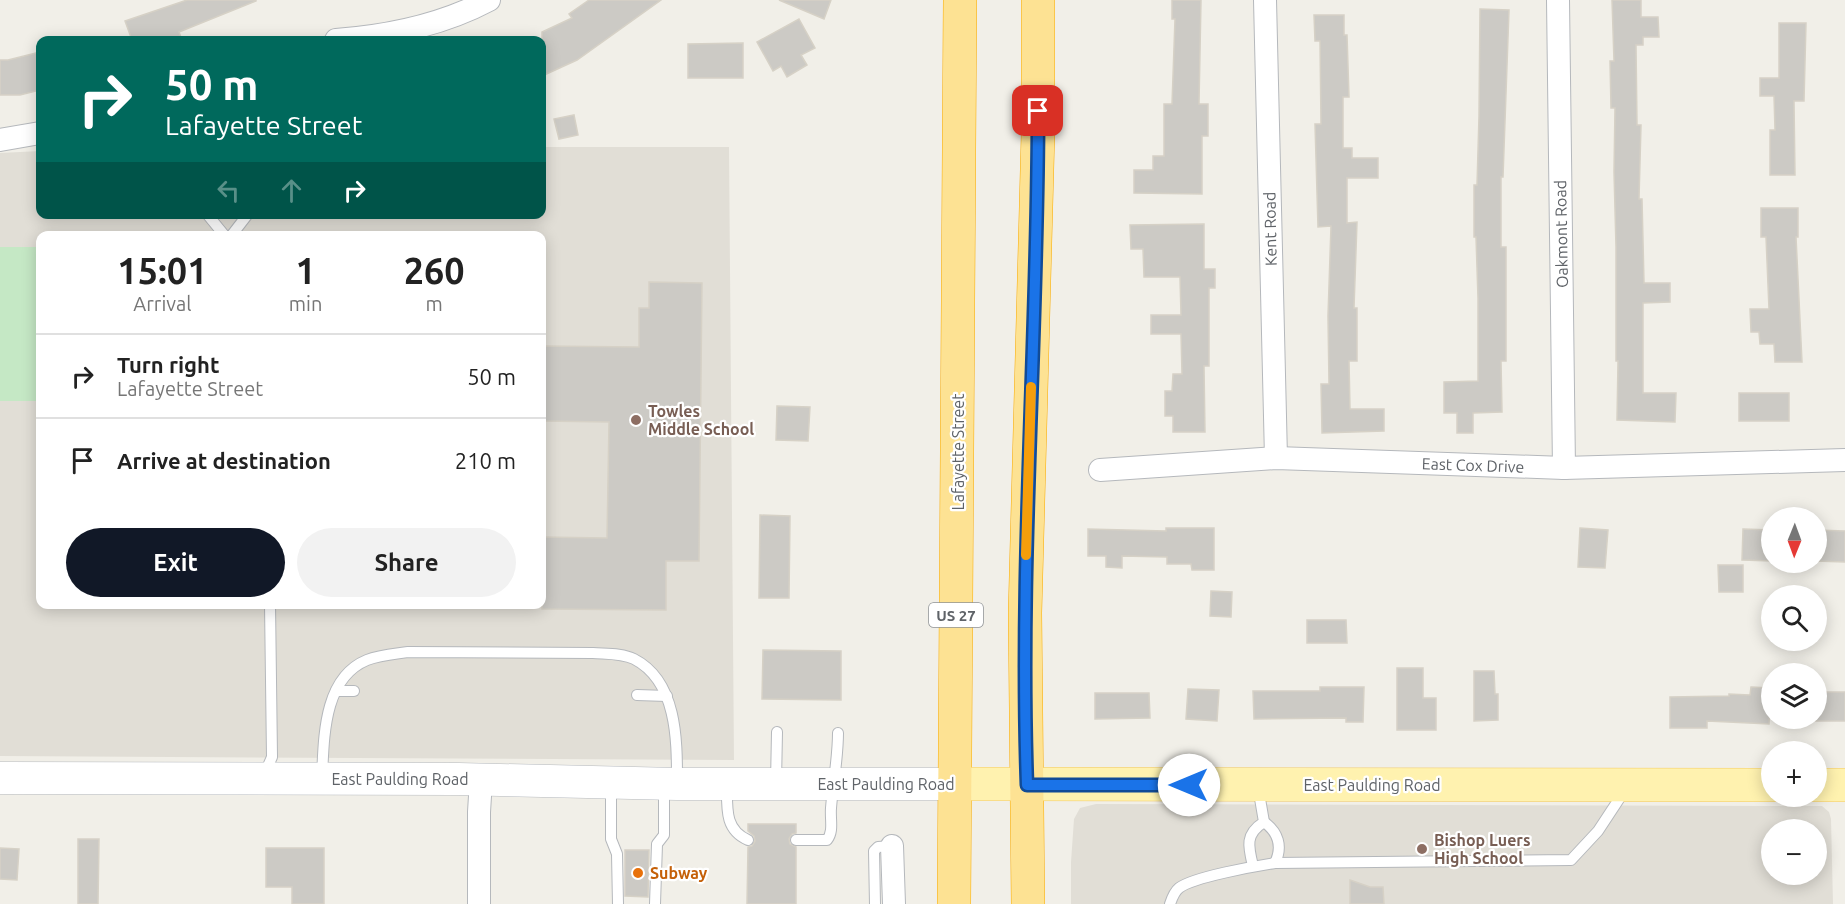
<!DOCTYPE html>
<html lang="en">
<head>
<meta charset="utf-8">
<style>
  body { margin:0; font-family:Ubuntu,sans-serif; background:#f2f2f2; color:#222; height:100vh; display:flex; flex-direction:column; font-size:22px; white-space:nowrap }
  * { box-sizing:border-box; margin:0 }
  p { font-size:20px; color:#767676 }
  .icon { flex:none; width:33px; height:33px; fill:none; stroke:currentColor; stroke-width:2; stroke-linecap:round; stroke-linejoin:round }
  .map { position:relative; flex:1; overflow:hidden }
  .side { position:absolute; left:36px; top:231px; width:510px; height:378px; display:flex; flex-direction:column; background:#fff; border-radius:12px; box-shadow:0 3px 15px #0003 }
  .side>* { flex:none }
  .guide { position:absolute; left:36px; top:36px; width:510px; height:183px; border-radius:12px; box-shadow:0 3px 15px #0003; background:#00695c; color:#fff; overflow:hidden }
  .needle { width:39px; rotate:181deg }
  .controls { position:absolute; left:1761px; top:507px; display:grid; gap:12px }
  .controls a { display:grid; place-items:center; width:66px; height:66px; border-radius:50%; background:#fff; box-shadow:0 3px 15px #0003; font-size:30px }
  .pin { position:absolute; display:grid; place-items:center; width:51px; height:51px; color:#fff; margin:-26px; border-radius:12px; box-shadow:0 3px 9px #0006 }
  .me { position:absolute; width:66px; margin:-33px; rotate:270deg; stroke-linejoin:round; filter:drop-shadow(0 0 4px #0008) }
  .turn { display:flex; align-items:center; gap:21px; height:126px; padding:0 30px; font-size:27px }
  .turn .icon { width:78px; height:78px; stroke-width:2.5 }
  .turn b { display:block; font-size:42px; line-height:51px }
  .lanes { display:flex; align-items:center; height:57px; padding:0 30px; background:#0003; justify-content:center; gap:30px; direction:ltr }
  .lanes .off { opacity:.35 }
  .eta { display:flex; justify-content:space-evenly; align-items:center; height:102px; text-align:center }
  .eta b { font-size:36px; font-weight:700; line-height:42px }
  .primary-button { display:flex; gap:12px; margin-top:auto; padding:12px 30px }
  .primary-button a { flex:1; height:69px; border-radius:36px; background:#111827; color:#fff; font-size:24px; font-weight:700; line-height:69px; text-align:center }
  .primary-button a+a { background:#f2f2f2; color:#222 }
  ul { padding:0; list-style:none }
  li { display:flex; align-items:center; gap:18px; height:84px; padding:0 30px; border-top:2px solid #e0e0e0 }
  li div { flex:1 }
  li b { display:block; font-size:22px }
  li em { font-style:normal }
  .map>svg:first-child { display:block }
  .education { fill:#e1ded6; fill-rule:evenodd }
  .green { fill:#c5e8c5 }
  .building { fill:#cccac5; stroke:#d6d1c6; stroke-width:1.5 }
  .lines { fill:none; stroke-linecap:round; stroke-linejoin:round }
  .lane-casing { stroke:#b5b8bc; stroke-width:12 }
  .street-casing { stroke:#b5b8bc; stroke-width:24 }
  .secondary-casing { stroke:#b6babf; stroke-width:33 }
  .primary-casing { stroke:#f2c960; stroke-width:34 }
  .highway-casing { stroke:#f9ab00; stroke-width:34 }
  .lane { stroke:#fff; stroke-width:10 }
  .street { stroke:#fff; stroke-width:22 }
  .secondary { stroke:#fff; stroke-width:32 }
  .primary { stroke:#fff2af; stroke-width:33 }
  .highway { stroke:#fde293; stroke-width:33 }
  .route-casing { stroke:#114b97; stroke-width:15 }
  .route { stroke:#1a73e8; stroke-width:10 }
  .slow { stroke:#f59e0b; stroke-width:10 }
  .education-dot { fill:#8d6e63; stroke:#fff; stroke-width:2 }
  .food-dot { fill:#e8710a; stroke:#fff; stroke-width:2 }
  .labels { text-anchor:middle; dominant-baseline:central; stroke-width:4.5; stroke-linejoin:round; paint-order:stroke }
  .shield { fill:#fff; stroke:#8f9295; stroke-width:1.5 }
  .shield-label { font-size:15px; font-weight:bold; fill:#5f6368 }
  .street-label { font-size:16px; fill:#5f6368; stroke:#fff }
  .education-label { font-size:16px; font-weight:bold; fill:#785e54; stroke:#fff; text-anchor:start }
  .food-label { font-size:16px; font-weight:bold; fill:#c56008; stroke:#fff; text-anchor:start }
</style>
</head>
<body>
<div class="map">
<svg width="1845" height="904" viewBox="0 0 1845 904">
  <rect width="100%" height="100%" fill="#f1efe8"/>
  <!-- education -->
  <g class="education">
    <path d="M542,147H729L734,760L0,756V153L40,151V214H542ZM40,236H542V604H40Z"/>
    <path d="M1096,804L1822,806L1829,812L1831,819L1833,904H1071V862L1074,819L1080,808ZM1772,830H1816V874H1772Z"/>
  </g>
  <!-- green -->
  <rect class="green" x="0" y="247" width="40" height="154"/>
  <!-- building -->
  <g class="building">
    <path d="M187,0H256V1L179,32L182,40H132L125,21Z"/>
    <path d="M589,0H661L577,60L542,76V32L572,18L569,14Z"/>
    <path d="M779,0H831L824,19Z"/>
    <path d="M1172,0H1201L1199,104H1208V136H1202V194L1134,193V170H1153V156H1164V104H1172L1175,19H1172Z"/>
    <path d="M1612,0H1641V17H1658L1659,37H1643V45H1636L1637,125H1641L1639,199H1642L1644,283H1670V302L1643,303V393H1676L1675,422L1617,420L1618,361H1616V247L1614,172L1615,108H1611L1610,61H1614Z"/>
    <path d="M1480,9L1509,10L1503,177H1501V247H1506V361H1501L1502,412L1473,413V433H1457V413H1444V382L1478,381V298L1476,237H1474V185H1477L1479,116Z"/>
    <path d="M1314,15H1344V35H1347L1349,97H1343V148H1352V158H1378V178H1347V223L1357,222L1354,308H1357V361H1349L1350,409H1384V431L1322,433L1321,384H1329L1328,316L1331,226L1318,227L1315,124H1321L1320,41H1315Z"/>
    <path d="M799,19L815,48L801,55L807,65L787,77L781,66L773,71L757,42Z"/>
    <path d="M1779,23H1806L1804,101H1794L1795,175H1770V130H1775L1774,96H1760V78H1779Z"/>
    <path d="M743,43V78H688V44Z"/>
    <path d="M40,52V90L20,95H0V60H8Z"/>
    <path d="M574,115L578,135L559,139L554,119Z"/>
    <path d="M1761,208H1798V237H1796L1802,362H1775L1774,344H1760L1759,332H1751L1750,309H1769L1766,237H1761Z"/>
    <path d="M1204,224V269H1215V288H1209V366H1204L1205,432H1173V416H1165V391H1172L1173,374H1182L1181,334H1151V315H1181L1180,277H1144L1143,249H1131L1130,225Z"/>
    <path d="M649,282L702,283L699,561H666V610L542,609V537L607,538L609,422L542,421V346L639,347V308H649Z"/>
    <rect x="1739" y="393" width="50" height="28"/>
    <path d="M777,406L810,407L808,441L776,440Z"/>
    <path d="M760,515L790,516L789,598H759Z"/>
    <path d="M1166,528H1214V570H1192L1191,564H1167V557L1122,556V568L1106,567V556H1088V529L1166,531Z"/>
    <path d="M1580,528L1608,530L1605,568L1578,567Z"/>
    <path d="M1743,529L1772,530V561L1742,560Z"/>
    <path d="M1816,530L1845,531V562L1816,561Z"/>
    <path d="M1718,565H1743V592H1719Z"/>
    <path d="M1211,591L1232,592L1231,617L1210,616Z"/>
    <path d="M1307,620H1346L1347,643H1307Z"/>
    <path d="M763,650L841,651V700L762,699Z"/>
    <path d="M1397,668H1423V698H1436V730H1397Z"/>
    <path d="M1474,671H1494L1495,694H1498V720L1474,721Z"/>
    <path d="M1320,687H1364L1363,722H1346V718L1254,719L1253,691H1320Z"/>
    <path d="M1751,687L1771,688L1769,724L1707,721V728H1670V697L1729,696V694L1750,695Z"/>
    <path d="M1188,689L1219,690L1217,721L1186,719Z"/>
    <rect x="1816" y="692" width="29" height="29"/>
    <path d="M1095,693H1149L1150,718L1095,719Z"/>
    <path d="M748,824H796V833L792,834L789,839L790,844L796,847V904H747L748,847L752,846L755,841L754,836L748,831Z"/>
    <path d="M78,839H99L98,904H78Z"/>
    <path d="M0,848L19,849L17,880L0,879Z"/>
    <path d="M266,848H324V904H292V887H266Z"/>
    <path d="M625,850H649L648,897L625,896Z"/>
    <path d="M1350,880L1370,887H1383L1384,904H1350Z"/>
  </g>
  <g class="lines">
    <!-- lane casing -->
    <g class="lane-casing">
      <g id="lane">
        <path d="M207,214L225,236"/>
        <path d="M231,236L248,214"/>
        <path d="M336,691H354"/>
        <path d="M637,695L667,696"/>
        <path d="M264,775L272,757L270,604"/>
        <path d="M322,777C324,738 323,678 367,660C380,655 395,654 408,652L593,653C606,654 622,653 634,659C677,681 677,740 677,780"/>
        <path d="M776,782L777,732"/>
        <path d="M611,785V839L617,854L618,904"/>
        <path d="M727,787C727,809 725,830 748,840"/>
        <path d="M1264,822C1278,832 1283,846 1275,863"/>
        <path d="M796,840H827C834,831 830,820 831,808C833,783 838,758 838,733"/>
        <path d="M1253,866C1248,846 1245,834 1264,822L1258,787"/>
        <path d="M655,904L657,844L664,835V787"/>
        <path d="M875,904L874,851L878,847L892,846"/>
        <path d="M1170,904C1172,898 1174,892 1179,888C1193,877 1256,866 1275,863L1571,860L1598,831L1625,790"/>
      </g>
    </g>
    <!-- street casing -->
    <g class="street-casing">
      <g id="street">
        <path d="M1265,0L1276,458"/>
        <path d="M1558,0L1564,468"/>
        <path d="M336,40C389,36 442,25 489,0"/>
        <path d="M0,140L40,133"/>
        <path d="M1100,470L1276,458L1564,468L1845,460"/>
        <path d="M892,846L894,904"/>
        <path d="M479,904V812L481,780"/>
      </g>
    </g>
    <!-- secondary casing -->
    <g class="secondary-casing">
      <path id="secondary" d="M0,778L459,779L677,784H954"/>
    </g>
    <!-- primary casing -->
    <g class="primary-casing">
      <g id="primary">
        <path d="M954,784L1772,785"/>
        <path d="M1816,785H1845"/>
      </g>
    </g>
    <!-- highway casing -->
    <g class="highway-casing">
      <g id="highway">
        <path d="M954,904L960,0"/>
        <path d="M1028,904L1025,613L1038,133V0"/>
      </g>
    </g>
    <!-- lane -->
    <use href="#lane" class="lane"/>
    <!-- street -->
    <use href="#street" class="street"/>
    <!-- secondary -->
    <use href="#secondary" class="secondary"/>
    <!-- primary -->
    <use href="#primary" class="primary"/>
    <!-- highway -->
    <use href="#highway" class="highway"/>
  </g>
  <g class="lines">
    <!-- route casing -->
    <g class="route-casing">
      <path id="route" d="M1038,111C1038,335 1019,560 1027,785H1189"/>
    </g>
    <!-- route -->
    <use href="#route" class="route"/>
    <!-- slow -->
    <path class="slow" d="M1026,555L1031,387"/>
  </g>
  <!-- markers -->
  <g class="education-dot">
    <circle cx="636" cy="420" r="6"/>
    <circle cx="1422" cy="849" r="6"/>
  </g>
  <circle class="food-dot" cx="638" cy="873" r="6"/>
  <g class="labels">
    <!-- shield labels -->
    <rect class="shield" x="929" y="603" width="54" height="24" rx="4.5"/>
    <g class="shield-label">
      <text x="956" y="615">US 27</text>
    </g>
    <!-- street labels -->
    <g class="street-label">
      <text transform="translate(1270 229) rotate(-91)">Kent Road</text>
      <text transform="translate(1561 234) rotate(-91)">Oakmont Road</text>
      <text transform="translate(958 452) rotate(-90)">Lafayette Street</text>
      <text transform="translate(1473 465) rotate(2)">East Cox Drive</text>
      <text x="400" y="779">East Paulding Road</text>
      <text x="886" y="784">East Paulding Road</text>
      <text x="1372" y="785">East Paulding Road</text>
    </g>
    <!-- education labels -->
    <g class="education-label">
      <text x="648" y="411">Towles<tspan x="648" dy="18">Middle School</tspan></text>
      <text x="1434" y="840">Bishop Luers<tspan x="1434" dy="18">High School</tspan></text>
    </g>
    <!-- food labels -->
    <g class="food-label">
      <text x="650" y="873">Subway</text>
    </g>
  </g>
</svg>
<div class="controls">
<a><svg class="needle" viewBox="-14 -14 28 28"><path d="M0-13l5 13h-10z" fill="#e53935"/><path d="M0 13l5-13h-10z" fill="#767676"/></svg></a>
<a><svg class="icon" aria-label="search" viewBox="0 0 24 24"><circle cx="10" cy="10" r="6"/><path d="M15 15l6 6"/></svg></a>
<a><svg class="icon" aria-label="layers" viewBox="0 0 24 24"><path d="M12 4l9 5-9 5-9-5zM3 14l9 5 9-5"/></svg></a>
<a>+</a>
<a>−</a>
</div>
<div class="pin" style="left:1038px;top:111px;background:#d93025"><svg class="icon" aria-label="arrive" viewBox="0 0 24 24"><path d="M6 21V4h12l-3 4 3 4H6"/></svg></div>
<svg class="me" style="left:1189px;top:785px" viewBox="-20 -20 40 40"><circle r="19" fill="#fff"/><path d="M0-13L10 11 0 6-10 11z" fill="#1a73e8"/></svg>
<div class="guide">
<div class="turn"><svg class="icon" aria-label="right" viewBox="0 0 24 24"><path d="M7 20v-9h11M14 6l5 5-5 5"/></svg><div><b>50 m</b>Lafayette Street</div></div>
<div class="lanes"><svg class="icon off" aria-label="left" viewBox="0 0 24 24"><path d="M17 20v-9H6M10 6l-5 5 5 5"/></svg><svg class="icon off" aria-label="ahead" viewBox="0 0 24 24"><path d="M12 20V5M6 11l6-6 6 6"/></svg><svg class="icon" aria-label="right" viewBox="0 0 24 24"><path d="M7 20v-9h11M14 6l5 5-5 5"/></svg></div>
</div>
<section class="side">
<div class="eta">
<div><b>15:01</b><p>Arrival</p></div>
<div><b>1</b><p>min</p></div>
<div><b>260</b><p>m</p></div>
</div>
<ul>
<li><svg class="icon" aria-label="right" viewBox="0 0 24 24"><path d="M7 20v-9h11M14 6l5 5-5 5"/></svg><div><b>Turn right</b><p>Lafayette Street</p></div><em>50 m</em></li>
<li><svg class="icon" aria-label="arrive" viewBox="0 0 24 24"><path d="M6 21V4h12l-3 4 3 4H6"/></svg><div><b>Arrive at destination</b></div><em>210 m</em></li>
</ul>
<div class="primary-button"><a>Exit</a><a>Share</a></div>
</section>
</div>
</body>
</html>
